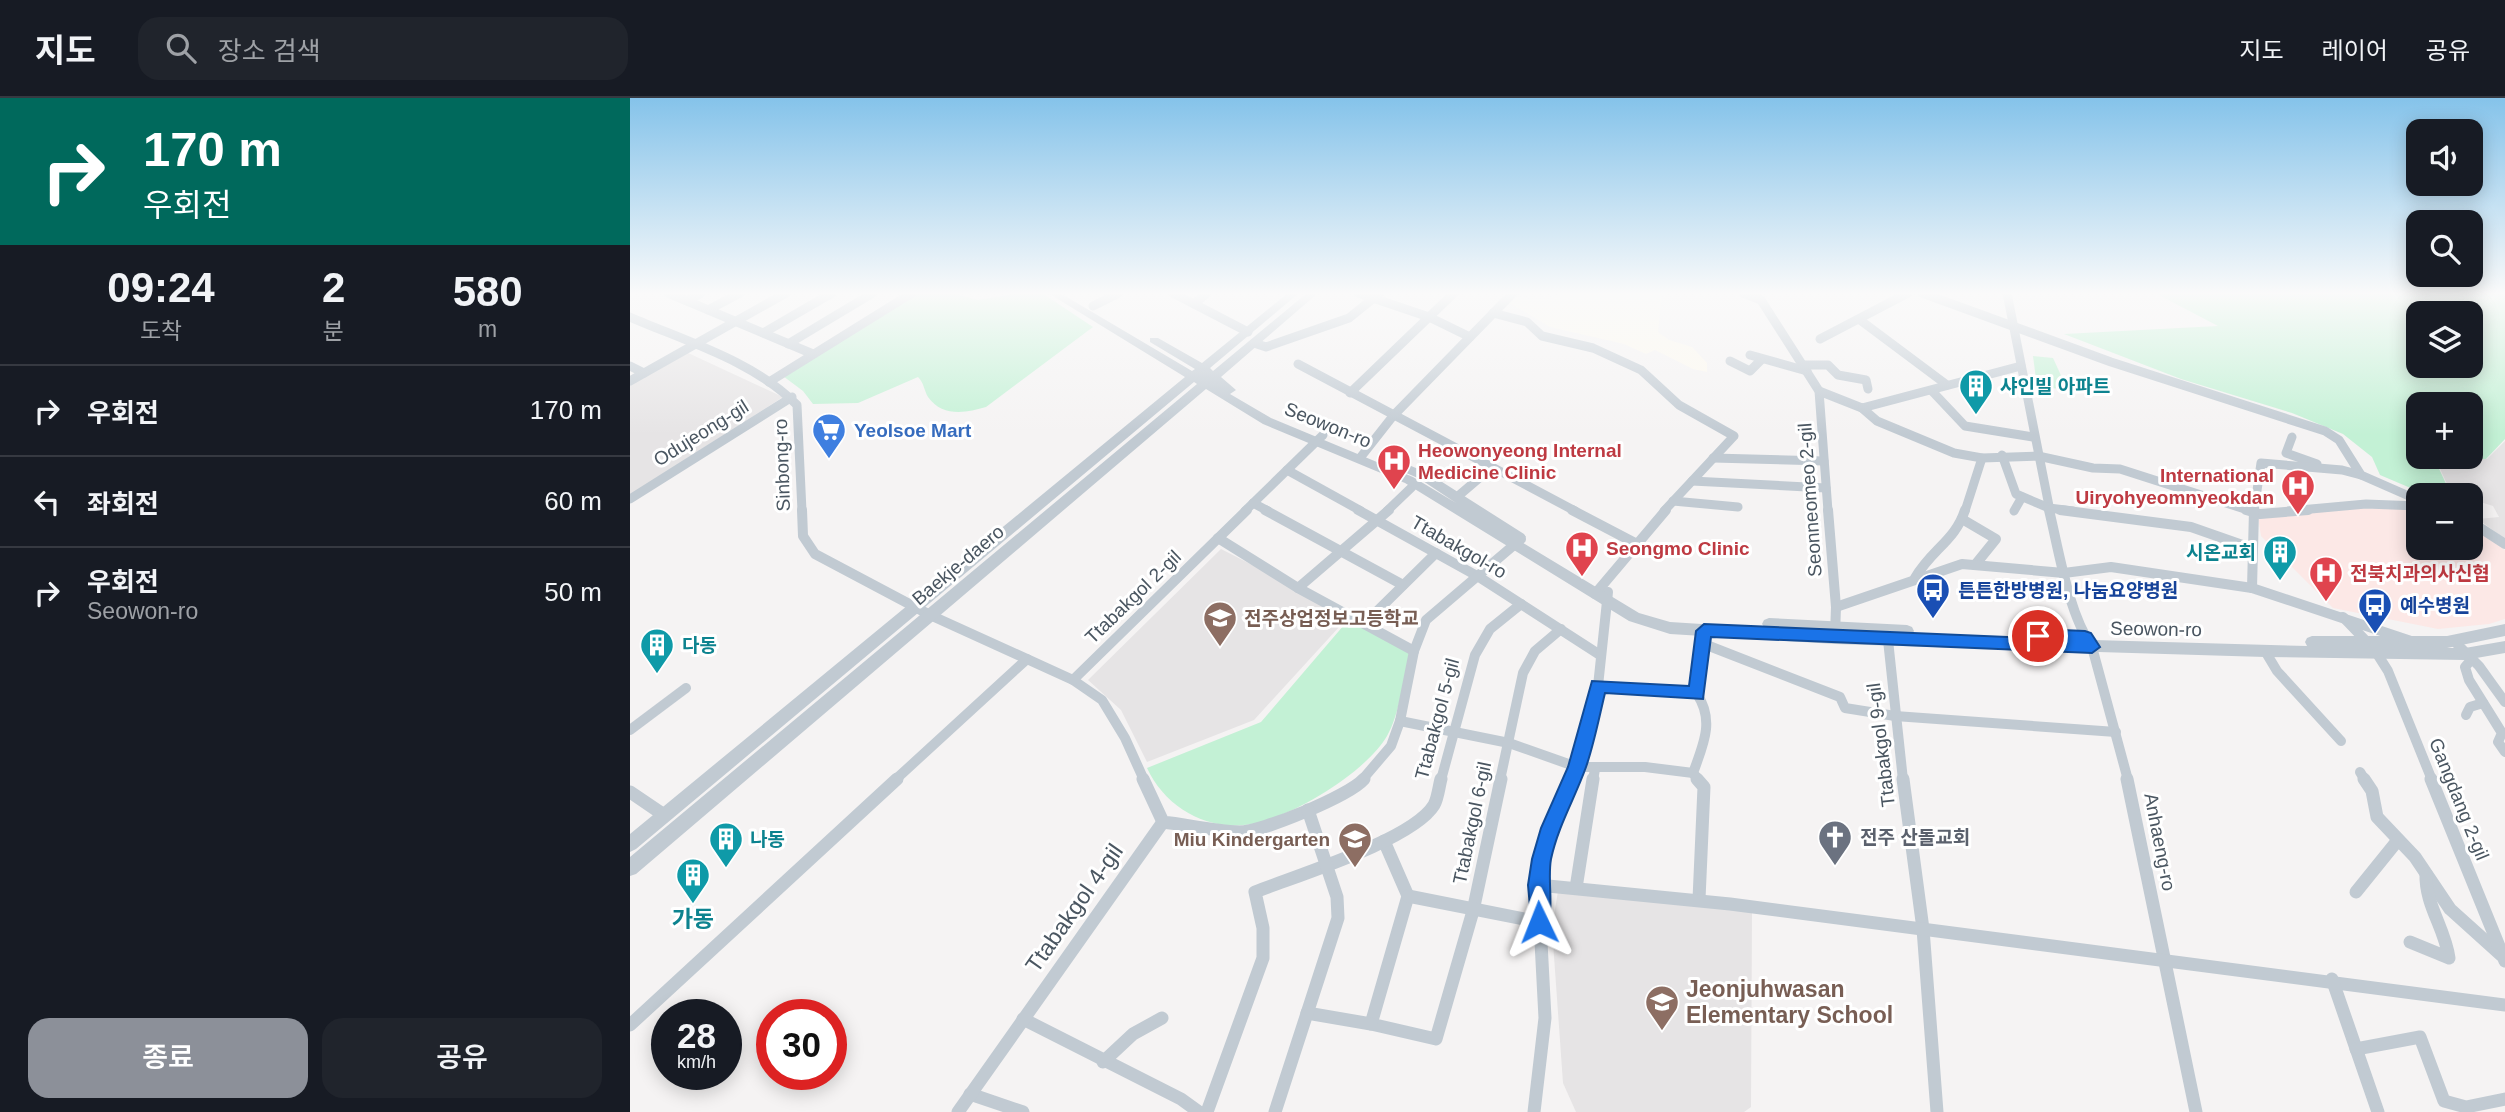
<!DOCTYPE html>
<html lang="ko">
<head>
<meta charset="utf-8">
<style>
  body { margin:0; font-family:Arial,"Noto Sans KR",sans-serif; background:#20242c; color:#f1f3f6; height:100vh; display:flex; flex-direction:column; font-size:26px; white-space:nowrap }
  * { box-sizing:border-box; margin:0 }
  p { font-size:23px; color:#9ea1a6 }
  .icon { flex:none; width:38px; height:38px; fill:none; stroke:currentColor; stroke-width:2; stroke-linecap:round; stroke-linejoin:round }
  .map { position:relative; flex:1; overflow:hidden }
  .details { display:flex; flex-direction:column; background:#171b24; width:630px }
  .details>* { flex:none }
  .guide { background:#00695c; color:#fff; overflow:hidden }
  .buttons { position:absolute; left:1776px; top:21px; display:grid; gap:14px }
  .buttons a { display:grid; place-items:center; width:77px; height:77px; border-radius:14px; background:#171b24; box-shadow:0 4px 18px #0003; font-size:35px }
  .speed { position:absolute; left:21px; top:901px; display:flex; gap:14px; font-size:35px; font-weight:700; text-align:center }
  .speed>* { display:grid; place-content:center; width:91px; height:91px; border-radius:50%; background:#171b24; box-shadow:0 4px 18px #0003; line-height:1 }
  .speed small { font-size:18px; font-weight:400 }
  .speed .limit { border:10px solid #d22; background:#fff; color:#111 }
  .pin { position:absolute; display:grid; place-items:center; width:60px; height:60px; color:#fff; margin:-30px; border:4px solid #fff; border-radius:50%; box-shadow:0 2px 7px #0007 }
  .me { position:absolute; width:77px; margin:-38px; rotate:358deg; stroke-linejoin:round; filter:drop-shadow(0 0 5px #0008) }
  .turn { display:flex; align-items:center; gap:24px; height:147px; padding:0 28px; font-size:32px }
  .turn .icon { width:91px; height:91px; stroke-width:2.5 }
  .turn b { display:block; font-size:49px; line-height:60px }
  .eta { display:flex; justify-content:space-evenly; align-items:center; height:119px; text-align:center }
  .eta b { font-size:42px; font-weight:600; line-height:49px }
  .primary-button { display:flex; gap:14px; margin-top:auto; padding:14px 28px }
  .primary-button a { flex:1; height:80px; border-radius:21px; background:#8c9099; color:#fff; font-size:28px; font-weight:600; line-height:80px; text-align:center }
  .primary-button a+a { background:#20242c; color:#f1f3f6 }
  ul { padding:0; list-style:none }
  li { display:flex; align-items:center; gap:21px; height:91px; padding:0 28px; border-top:2px solid #363941 }
  li div { flex:1 }
  li b { display:block; font-size:26px }
  li em { font-style:normal }
  header { display:flex; align-items:center; gap:42px; box-sizing:border-box; height:98px; padding:0 35px; background:#171b24; border-bottom:2px solid #363941 }
  header strong { font-size:33px }
  nav { display:flex; gap:38px; margin-inline-start:auto; font-size:24px }
  .search { width:490px; height:63px; background:#20242c; display:flex; align-items:center; gap:18px; box-sizing:border-box; padding:0 24px; border-radius:21px; color:#9ea1a6; font-size:26px }
  main { display:flex; flex:1; min-height:0 }
  .map>svg:first-child { display:block }
  .commercial { fill:#fdf9ef }
  .education { fill:#e6e4e5 }
  .medical { fill:#fce8e6 }
  .green { fill:#c3f1d5; fill-rule:evenodd }
  .lines { fill:none; stroke-linecap:round; stroke-linejoin:round }
  .minor-far2 { stroke:#c1cad2; stroke-width:9 }
  .minor-far1 { stroke:#c1cad2; stroke-width:10 }
  .minor { stroke:#c1cad2; stroke-width:13 }
  .tertiary { fill:#c1cad2; fill-rule:evenodd }
  .route { fill:#1a73e8; stroke:#114b97; stroke-width:2 }
  .labels { text-anchor:middle; dominant-baseline:central; stroke-width:6; stroke-linejoin:round; paint-order:stroke }
  .culture-label { font-size:19px; font-weight:bold; fill:#0d838f; stroke:#fff; text-anchor:start }
  .street-label { font-size:19px; fill:#4a5661; stroke:#fff }
  .shop-label { font-size:19px; font-weight:bold; fill:#366cbe; stroke:#fff; text-anchor:start }
  .health-label { font-size:19px; font-weight:bold; fill:#be3a42; stroke:#fff; text-anchor:start }
  .transit-label { font-size:19px; font-weight:bold; fill:#164399; stroke:#fff; text-anchor:start }
  .education-label { font-size:19px; font-weight:bold; fill:#785e54; stroke:#fff; text-anchor:start }
  .worship-label { font-size:19px; font-weight:bold; fill:#5b616d; stroke:#fff; text-anchor:start }
  .near-street-label { font-size:23px; fill:#4a5661; stroke:#fff }
  .near-culture-label { font-size:23px; font-weight:bold; fill:#0d838f; stroke:#fff }
  .near-education-label { font-size:23px; font-weight:bold; fill:#785e54; stroke:#fff; text-anchor:start }
</style>
</head>
<body>
<header>
<strong>지도</strong>
<div class="search"><svg class="icon" aria-label="search" viewBox="0 0 24 24"><circle cx="10" cy="10" r="6"/><path d="M15 15l6 6"/></svg>장소 검색</div>
<nav><a>지도</a><a>레이어</a><a>공유</a></nav>
</header>
<main>
<section class="details">
<div class="guide">
<div class="turn"><svg class="icon" aria-label="right" viewBox="0 0 24 24"><path d="M7 20v-9h11M14 6l5 5-5 5"/></svg><div><b>170 m</b>우회전</div></div>
</div>
<div class="eta">
<div><b>09:24</b><p>도착</p></div>
<div><b>2</b><p>분</p></div>
<div><b>580</b><p>m</p></div>
</div>
<ul>
<li><svg class="icon" aria-label="right" viewBox="0 0 24 24"><path d="M7 20v-9h11M14 6l5 5-5 5"/></svg><div><b>우회전</b></div><em>170 m</em></li>
<li><svg class="icon" aria-label="left" viewBox="0 0 24 24"><path d="M17 20v-9H6M10 6l-5 5 5 5"/></svg><div><b>좌회전</b></div><em>60 m</em></li>
<li><svg class="icon" aria-label="right" viewBox="0 0 24 24"><path d="M7 20v-9h11M14 6l5 5-5 5"/></svg><div><b>우회전</b><p>Seowon-ro</p></div><em>50 m</em></li>
</ul>
<div class="primary-button"><a>종료</a><a>공유</a></div>
</section>
<div class="map">
<svg width="1875" height="1014" viewBox="0 0 1875 1014">
  <rect width="100%" height="100%" fill="#f5f3f3"/>
  <!-- commercial -->
  <path class="commercial" d="M938,195H1032L1028,234L1039,242L1062,249L1077,265V274L1063,271L1025,252L1016,256L994,246L920,229L878,204L885,200L921,202L925,197Z"/>
  <!-- education -->
  <g class="education">
    <path d="M56,254L153,299L0,397V286Z"/>
    <path d="M1875,343V441L1848,421L1869,419L1863,408L1841,401V397H1829L1818,388L1806,362L1857,361Z"/>
    <path d="M591,451L720,517L624,622L517,664L491,612L458,582Z"/>
    <path d="M928,793L1122,814L1121,1009L1114,1014H946L933,985L922,830Z"/>
  </g>
  <!-- medical -->
  <path class="medical" d="M1706,410L1788,411V450H1841V427L1875,452V521L1859,526L1808,531L1703,510L1631,438L1628,419Z"/>
  <!-- green -->
  <g class="green">
    <path d="M285,195H323L348,202L390,195H412L463,229L356,309C336,315 312,319 298,299C294,292 294,285 288,279L228,305L183,306L173,293L153,278Z"/>
    <path d="M1525,195H1875V341L1856,361L1805,362L1817,388L1826,397H1797L1750,377L1742,359L1713,336L1662,315L1551,281L1434,236L1588,228ZM1788,215H1841V268H1788ZM1788,306H1841V359H1788Z"/>
    <path d="M1403,258L1423,260L1434,284L1433,291L1407,289Z"/>
    <path d="M720,520L781,556C774,579 769,618 757,638C735,675 663,719 621,726C577,734 535,709 517,670L631,624Z"/>
  </g>
  <g class="lines">
    <!-- minor-far2 -->
    <g class="minor-far2">
      <path d="M38,195L183,256"/>
      <path d="M543,195L618,234"/>
      <path d="M728,195L799,219L840,239"/>
      <path d="M1113,195L1131,202L1189,293L1198,413"/>
      <path d="M1292,195L1481,264L1695,333L1709,342L1731,377L1788,402"/>
      <path d="M1377,195L1420,413"/>
      <path d="M57,203L71,195"/>
      <path d="M564,206L577,195"/>
      <path d="M463,208L489,195"/>
      <path d="M78,212L110,195"/>
      <path d="M863,215L897,224L912,238L963,250L1011,272L1049,307L1104,338L1034,413"/>
      <path d="M0,219C55,243 124,263 167,307L172,413"/>
      <path d="M1230,222L1317,287"/>
      <path d="M133,235L202,195"/>
      <path d="M1190,241L1278,195"/>
      <path d="M624,245L636,249L719,220L750,195"/>
      <path d="M158,246L243,195"/>
      <path d="M1120,257L1177,273"/>
      <path d="M1100,263L1120,273L1131,262"/>
      <path d="M668,266L945,413"/>
      <path d="M1173,267H1198L1208,277L1236,282L1238,291"/>
      <path d="M0,268L14,275"/>
      <path d="M0,283L156,195"/>
      <path d="M139,284L282,195"/>
      <path d="M1189,293L1232,310L1391,268"/>
      <path d="M1302,293L1335,328L1403,339"/>
      <path d="M720,295L824,195"/>
      <path d="M1232,310L1247,323L1324,355L1352,360L1408,358L1463,370L1490,371L1621,413"/>
      <path d="M1662,339L1656,355L1687,366"/>
      <path d="M1372,357L1386,396L1419,410L1443,413"/>
      <path d="M730,360L763,318L883,195"/>
      <path d="M1083,360L1194,363"/>
      <path d="M657,372L731,413"/>
      <path d="M1062,383L1196,390"/>
      <path d="M827,399L861,370"/>
      <path d="M0,401L162,299"/>
      <path d="M1043,403L1108,409"/>
      <path d="M623,405L638,413"/>
      <path d="M615,413L693,337"/>
      <path d="M757,413L782,389"/>
      <path d="M1335,413L1352,360"/>
      <path d="M1384,413L1392,399"/>
      <path d="M1624,413L1631,365L1712,372L1731,377"/>
      <path d="M1659,413L1736,406L1788,408"/>
    </g>
    <!-- minor-far1 -->
    <g class="minor-far1">
      <path d="M172,412L173,438L185,456L300,517L443,582L472,602L495,640L514,682"/>
      <path d="M635,412L773,487"/>
      <path d="M728,412L849,479L970,557"/>
      <path d="M942,412L1005,445"/>
      <path d="M1198,412L1206,509L1205,537"/>
      <path d="M1419,412C1429,453 1438,514 1462,549L1498,682"/>
      <path d="M1430,412L1561,429L1621,450"/>
      <path d="M1616,412L1630,416L1678,412"/>
      <path d="M1332,421L1366,441L1345,467"/>
      <path d="M1841,424L1875,446"/>
      <path d="M588,440L668,490L784,553"/>
      <path d="M1285,480C1302,451 1325,443 1335,412"/>
      <path d="M668,490L759,412"/>
      <path d="M1622,490L1624,412"/>
      <path d="M965,496L1036,412"/>
      <path d="M1206,509L1332,466L1434,475L1481,469L1622,490L1781,543"/>
      <path d="M1713,519L1737,544"/>
      <path d="M735,525L806,455"/>
      <path d="M1074,533V546L1210,599L1215,610L1265,618L1486,634"/>
      <path d="M1258,542L1273,682"/>
      <path d="M1824,543L1849,568L1875,604"/>
      <path d="M1635,553L1647,573L1711,643"/>
      <path d="M1746,554L1758,573L1802,682"/>
      <path d="M1841,562L1835,569L1839,582L1872,635L1868,644L1875,654"/>
      <path d="M443,582L617,412"/>
      <path d="M968,588L1067,596L1074,546"/>
      <path d="M1067,596C1085,623 1073,647 1063,675L1069,682"/>
      <path d="M1836,617L1840,609L1853,605"/>
      <path d="M770,623L879,645L947,669H1015L1063,675"/>
      <path d="M0,632L56,590"/>
      <path d="M1730,674L1735,682"/>
      <path d="M265,682L397,561"/>
      <path d="M732,682L761,648L770,623L784,553L796,522L891,441"/>
      <path d="M811,682L845,557L860,531L891,506"/>
      <path d="M870,682L893,575L905,553L931,531"/>
      <path d="M941,682L968,588L978,494"/>
      <path d="M963,682L965,671"/>
    </g>
    <!-- minor -->
    <g class="minor">
      <path d="M513,681L533,724C558,727 584,733 609,734C632,734 719,698 734,681"/>
      <path d="M1067,681L1074,689L1069,801"/>
      <path d="M1273,681L1293,831L1307,1014"/>
      <path d="M1497,681L1566,1014"/>
      <path d="M1734,681L1742,693L1747,719L1785,759L1820,811L1871,857"/>
      <path d="M1801,681L1875,863"/>
      <path d="M0,694L34,717"/>
      <path d="M754,743L778,798L741,926L806,941L843,813L871,681"/>
      <path d="M908,787L1100,806L1875,907"/>
      <path d="M946,790L963,681"/>
      <path d="M1726,794L1768,742"/>
      <path d="M778,798L909,824"/>
      <path d="M1780,844L1819,860C1815,830 1795,807 1796,776"/>
      <path d="M1702,881L1748,1014"/>
      <path d="M677,915L741,926"/>
      <path d="M393,921L551,1001L569,1014"/>
      <path d="M0,927L267,681"/>
      <path d="M1726,951L1790,939L1814,1003L1836,1009L1875,1001"/>
      <path d="M473,964L503,936L532,920"/>
      <path d="M340,996L393,1014"/>
      <path d="M328,1014L533,724"/>
      <path d="M577,1014L633,860V830L625,794C665,778 783,742 804,707C808,700 809,688 811,681"/>
      <path d="M645,1014L708,820L707,799L678,712"/>
      <path d="M904,1014L915,920L908,787L921,730L942,681"/>
    </g>
    <!-- tertiary -->
    <path class="tertiary" d="M418,195H430L562,273L565,271L520,244V240H528L572,265L658,195H669L580,270L583,273L677,195H688L591,279L606,292L600,296L641,320L783,379L826,405L790,381L765,370L763,367L769,363L798,375L894,436L896,439L890,443L1009,515L1040,524L1135,530L1132,526L1134,522L1139,520L1277,527L1282,529L1284,533L1282,537L1677,548L1675,544L1677,540L1682,538H1817L1875,526V538L1817,550H1800H1835L1875,543V555L1835,562L1635,559L1205,546L1040,536L999,523L775,385L633,326L576,291L6,776L0,778V759L567,286L564,284L6,751L0,754V736L555,279Z"/>
  </g>
  <!-- sky -->
  <linearGradient id="sky" x2="0" y2="1"><stop stop-color="#85c3ea"/><stop offset="0.58" stop-color="#fafafa"/><stop offset="1" stop-color="#fafafa" stop-opacity="0"/></linearGradient>
  <rect width="1875" height="337" fill="url(#sky)"/>
  <!-- route -->
  <path class="route" d="M1074,526L1401,540L1402,533L1408,531L1455,533L1461,535L1470,549L1462,555L1081,539L1073,601L975,595C969,620 964,646 956,669C945,700 928,728 921,761C917,783 925,811 916,831L909,833L902,831L898,787L902,761L911,730L938,669L962,583L1059,588L1066,533Z"/>
  <!-- icons -->
  <defs>
    <g id="building-pin" transform="scale(1.75)"><path d="M0 17L-7.5 6A9.5 9.5 0 1 1 7.5 6Z" fill="#0f9aa8" stroke="#fff"/><path d="M-4-6H4V6H1V3H-1V6H-4ZM-2.5-4.3h1.7v1.8h-1.7ZM.8-4.3h1.7v1.8H.8ZM-2.5-1h1.7V.8h-1.7ZM.8-1h1.7V.8H.8Z" fill="#fff"/></g>
    <g id="supermarket-pin" transform="scale(1.75)"><path d="M0 17L-7.5 6A9.5 9.5 0 1 1 7.5 6Z" fill="#3f7fe0" stroke="#fff"/><path d="M-6-5.5h2.5l.6 2H6L4.5 2H-2.5L-4.4-4H-6ZM-1.5 3.2a1.3 1.3 0 1 0 .1 0ZM3 3.2a1.3 1.3 0 1 0 .1 0Z" fill="#fff"/></g>
    <g id="hospital-pin" transform="scale(1.75)"><path d="M0 17L-7.5 6A9.5 9.5 0 1 1 7.5 6Z" fill="#e0444e" stroke="#fff"/><path d="M-5-5h3v3.5h4V-5h3V5h-3V1.5h-4V5h-3Z" fill="#fff"/></g>
    <g id="bus-pin" transform="scale(1.75)"><path d="M0 17L-7.5 6A9.5 9.5 0 1 1 7.5 6Z" fill="#1a4fb4" stroke="#fff"/><path d="M-5-6H5V4H4V6H2V4H-2V6H-4V4H-5ZM-3.5-4V0h7V-4ZM-3.5 1.2v1.5H-2V1.2ZM2 1.2v1.5H3.5V1.2Z" fill="#fff"/></g>
    <g id="school-pin" transform="scale(1.75)"><path d="M0 17L-7.5 6A9.5 9.5 0 1 1 7.5 6Z" fill="#8d6e63" stroke="#fff"/><path d="M0-5L7-2L0 1L-7-2ZM-4 1L0 2.5L4 1V4Q0 6-4 4Z" fill="#fff"/></g>
    <g id="church-pin" transform="scale(1.75)"><path d="M0 17L-7.5 6A9.5 9.5 0 1 1 7.5 6Z" fill="#6b7280" stroke="#fff"/><path d="M-1.2-6h2.4v3.5h3.3v2.4h-3.3V6h-2.4V-.1h-3.3v-2.4h3.3Z" fill="#fff"/></g>
  </defs>
  <g fill-rule="evenodd">
    <use href="#building-pin" x="1346" y="288"/>
    <use href="#supermarket-pin" x="199" y="332"/>
    <use href="#hospital-pin" x="764" y="363"/>
    <use href="#hospital-pin" x="1668" y="388"/>
    <use href="#hospital-pin" x="952" y="450"/>
    <use href="#building-pin" x="1650" y="454"/>
    <use href="#hospital-pin" x="1696" y="475"/>
    <use href="#bus-pin" x="1303" y="492"/>
    <use href="#bus-pin" x="1745" y="507"/>
    <use href="#school-pin" x="590" y="520"/>
    <use href="#building-pin" x="27" y="547"/>
    <use href="#church-pin" x="1205" y="739"/>
    <use href="#building-pin" x="96" y="741"/>
    <use href="#school-pin" x="725" y="741"/>
    <use href="#building-pin" x="63" y="777"/>
    <use href="#school-pin" x="1032" y="904"/>
  </g>
  <g class="labels">
    <!-- culture labels -->
    <g class="culture-label">
      <text x="1370" y="288">샤인빌 아파트</text>
      <text x="1626" y="454" text-anchor="end">시온교회</text>
      <text x="52" y="547">다동</text>
      <text x="120" y="741">나동</text>
    </g>
    <!-- street labels -->
    <g class="street-label">
      <text transform="translate(698 327) rotate(22)">Seowon-ro</text>
      <text transform="translate(71 335) rotate(-32)">Odujeong-gil</text>
      <text transform="translate(152 367) rotate(-92)">Sinbong-ro</text>
      <text transform="translate(1180 402) rotate(-94)">Seonneomeo 2-gil</text>
      <text transform="translate(829 449) rotate(30)">Ttabakgol-ro</text>
      <text transform="translate(328 467) rotate(-40)">Baekje-daero</text>
      <text transform="translate(503 499) rotate(-44)">Ttabakgol 2-gil</text>
      <text transform="translate(1526 531) rotate(1)">Seowon-ro</text>
      <text transform="translate(807 621) rotate(-75)">Ttabakgol 5-gil</text>
      <text transform="translate(1251 647) rotate(-97)">Ttabakgol 9-gil</text>
      <text transform="translate(1829 701) rotate(68)">Gangdang 2-gil</text>
      <text transform="translate(842 725) rotate(-78)">Ttabakgol 6-gil</text>
      <text transform="translate(1530 744) rotate(79)">Anhaeng-ro</text>
    </g>
    <!-- shop labels -->
    <g class="shop-label">
      <text x="224" y="332">Yeolsoe Mart</text>
    </g>
    <!-- health labels -->
    <g class="health-label">
      <text x="788" y="352">Heowonyeong Internal<tspan x="788" dy="22">Medicine Clinic</tspan></text>
      <text x="1644" y="377" text-anchor="end">International<tspan x="1644" dy="22">Uiryohyeomnyeokdan</tspan></text>
      <text x="976" y="450">Seongmo Clinic</text>
      <text x="1720" y="475">전북치과의사신협</text>
    </g>
    <!-- transit labels -->
    <g class="transit-label">
      <text x="1328" y="492">튼튼한방병원, 나눔요양병원</text>
      <text x="1770" y="507">예수병원</text>
    </g>
    <!-- education labels -->
    <g class="education-label">
      <text x="614" y="520">전주상업정보고등학교</text>
      <text x="700" y="741" text-anchor="end">Miu Kindergarten</text>
    </g>
    <!-- worship labels -->
    <g class="worship-label">
      <text x="1230" y="739">전주 산돌교회</text>
    </g>
    <!-- near-street labels -->
    <g class="near-street-label">
      <text transform="translate(444 810) rotate(-55)">Ttabakgol 4-gil</text>
    </g>
    <!-- near-culture labels -->
    <g class="near-culture-label">
      <text x="63" y="821">가동</text>
    </g>
    <!-- near-education labels -->
    <g class="near-education-label">
      <text x="1056" y="891">Jeonjuhwasan<tspan x="1056" dy="26">Elementary School</tspan></text>
    </g>
  </g>
</svg>
<div class="buttons">
<a><svg class="icon" aria-label="sound" viewBox="0 0 24 24"><path d="M4 9h4l5-4v14l-5-4H4zM17 9q2 3 0 6"/></svg></a>
<a><svg class="icon" aria-label="search" viewBox="0 0 24 24"><circle cx="10" cy="10" r="6"/><path d="M15 15l6 6"/></svg></a>
<a><svg class="icon" aria-label="layers" viewBox="0 0 24 24"><path d="M12 4l9 5-9 5-9-5zM3 14l9 5 9-5"/></svg></a>
<a>+</a>
<a>−</a>
</div>
<div class="speed"><div>28<small>km/h</small></div><div class="limit">30</div></div>
<div class="pin" style="left:1408px;top:538px;background:#d93025"><svg class="icon" aria-label="arrive" viewBox="0 0 24 24"><path d="M6 21V4h12l-3 4 3 4H6"/></svg></div>
<svg class="me" style="left:909px;top:824px" viewBox="-20 -20 40 40"><path d="M0-17L14 15 0 8-14 15z" fill="#1a73e8" stroke="#fff" stroke-width="4"/></svg>
</div>
</main>
</body>
</html>
